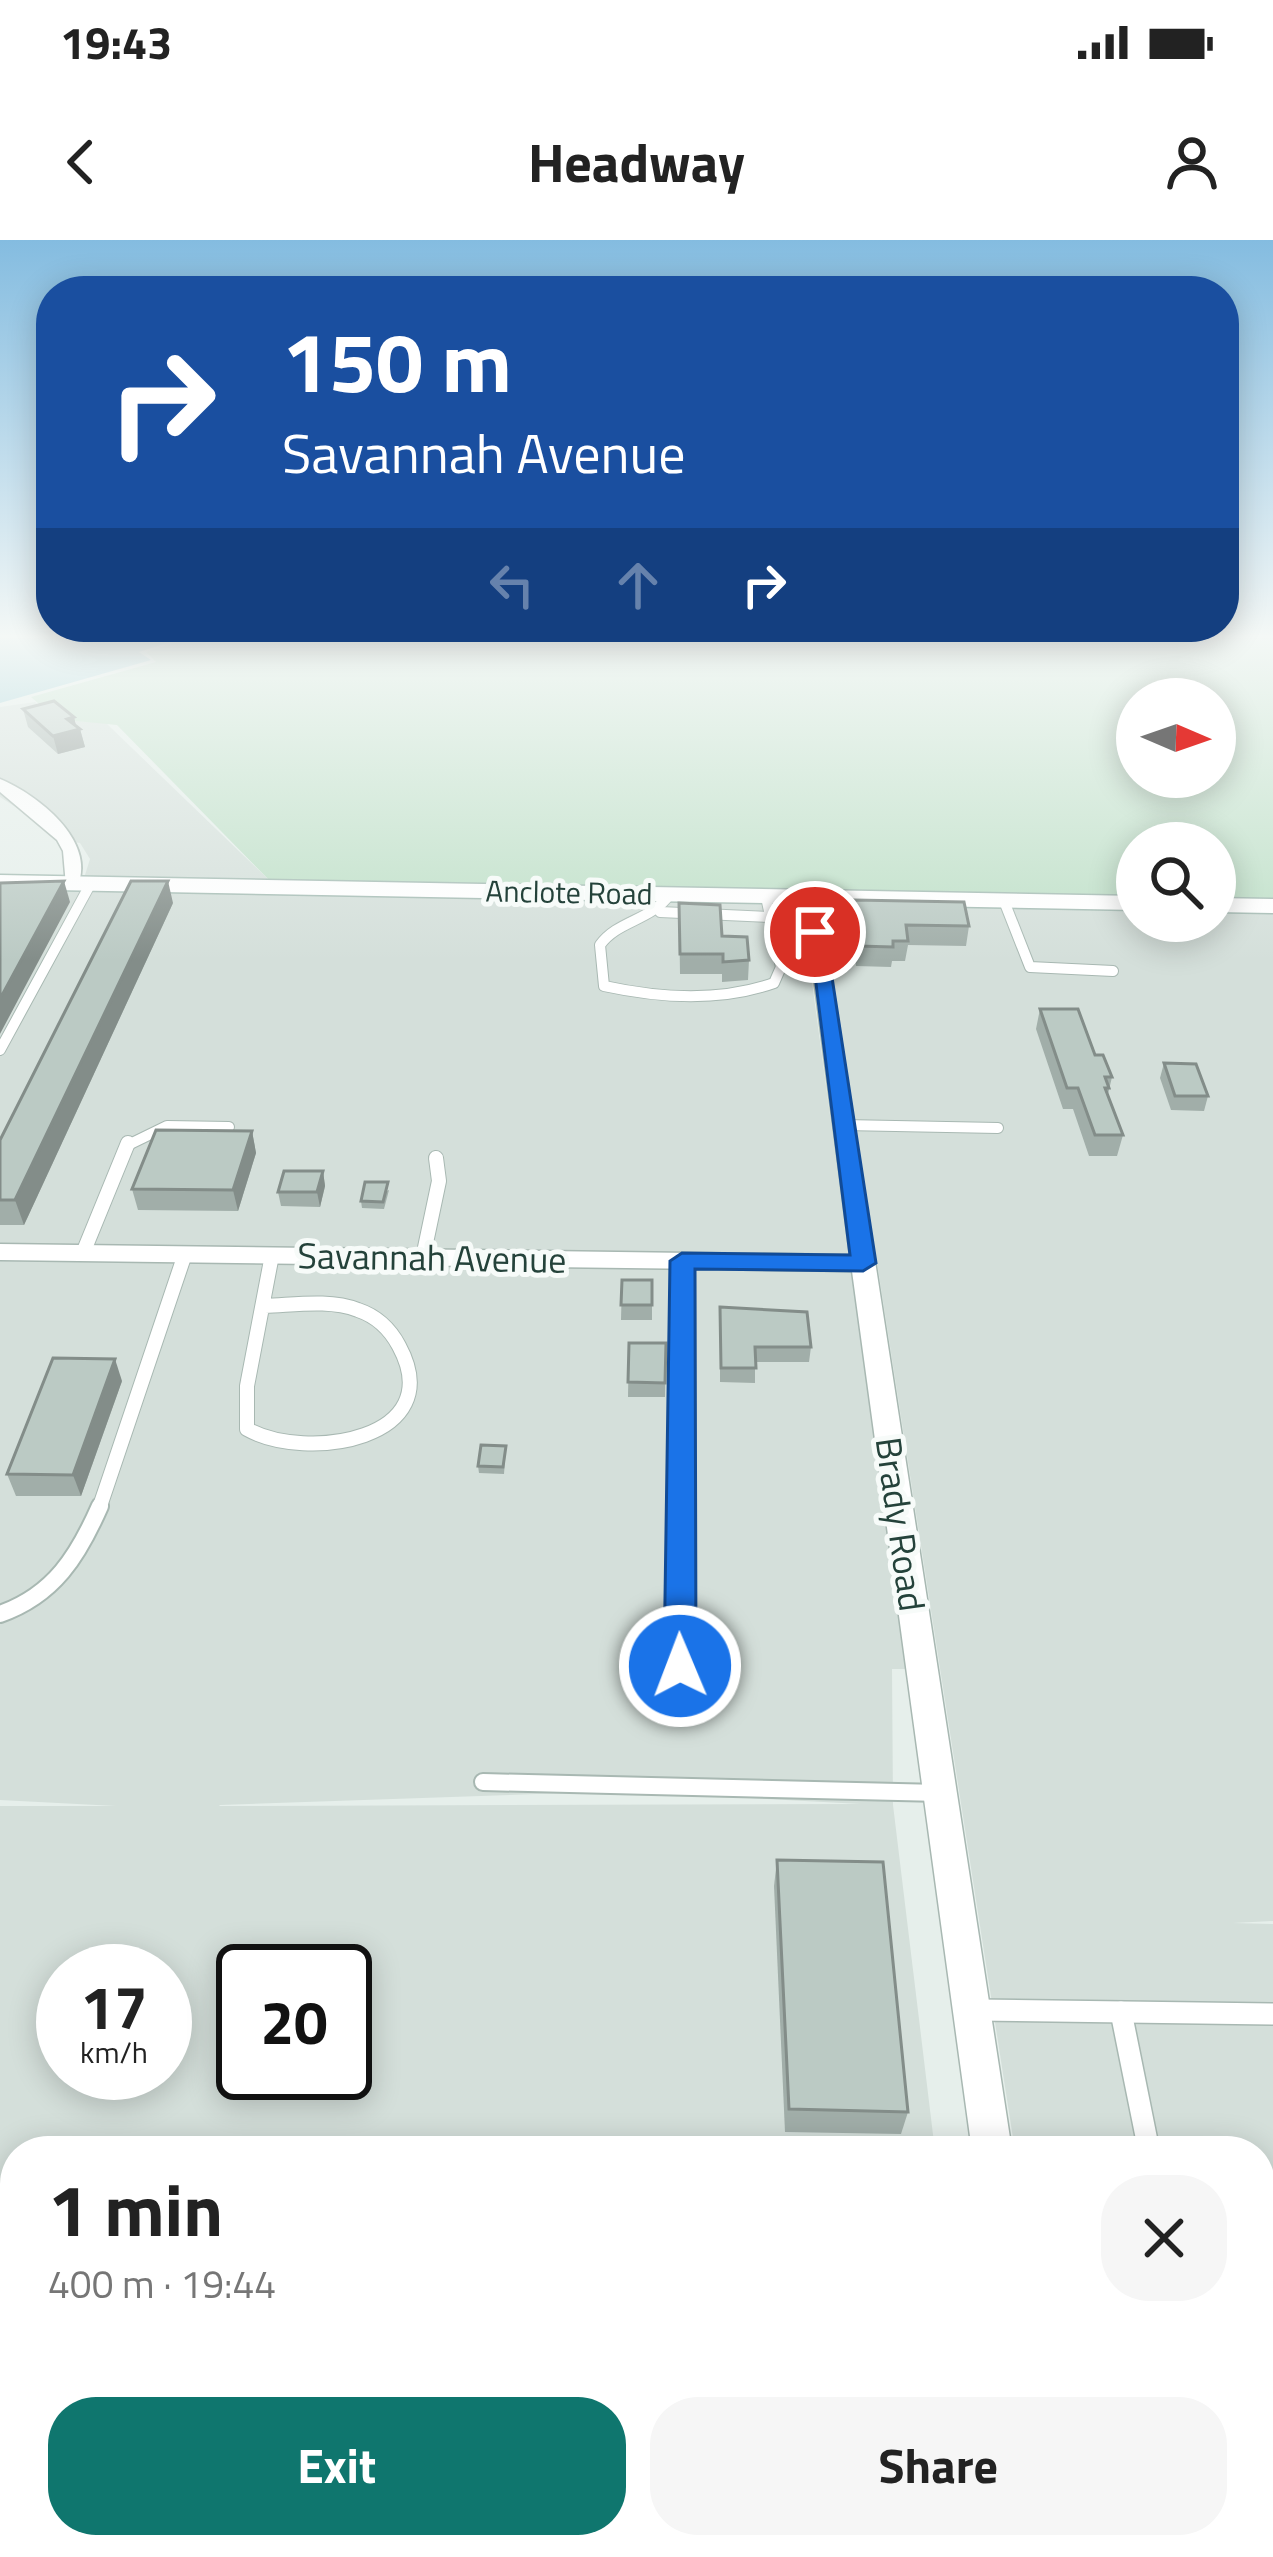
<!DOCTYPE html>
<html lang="en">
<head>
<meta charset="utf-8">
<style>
  body { margin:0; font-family:"Titillium Web",sans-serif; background:#f6f6f6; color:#222; height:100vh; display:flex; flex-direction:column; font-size:45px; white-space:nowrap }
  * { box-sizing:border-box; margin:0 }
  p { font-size:39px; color:#767676 }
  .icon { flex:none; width:66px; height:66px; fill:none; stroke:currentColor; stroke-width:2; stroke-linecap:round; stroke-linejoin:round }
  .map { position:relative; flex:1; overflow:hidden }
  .sheet { position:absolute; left:0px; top:1896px; width:1275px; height:423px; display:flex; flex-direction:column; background:#fff; border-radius:48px 48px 0 0; box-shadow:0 6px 30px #0003 }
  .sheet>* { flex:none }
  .guide { position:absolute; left:36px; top:36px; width:1203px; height:366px; border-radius:48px; box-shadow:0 6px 30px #0003; background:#1a4fa0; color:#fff; overflow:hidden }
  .needle { width:78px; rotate:92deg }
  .fabs { position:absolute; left:1116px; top:438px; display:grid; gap:24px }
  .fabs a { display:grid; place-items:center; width:120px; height:120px; border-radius:50%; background:#fff; box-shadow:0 6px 30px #0003; font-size:60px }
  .speed { position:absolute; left:36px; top:1704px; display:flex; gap:24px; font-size:60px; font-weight:700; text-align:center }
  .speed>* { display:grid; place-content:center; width:156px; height:156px; border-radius:50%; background:#fff; box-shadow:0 6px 30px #0003; line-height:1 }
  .speed small { font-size:30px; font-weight:400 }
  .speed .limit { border:6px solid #111; border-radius:18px; background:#fff; color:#111 }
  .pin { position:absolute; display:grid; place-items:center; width:102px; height:102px; color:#fff; margin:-51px; border:6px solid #fff; border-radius:50%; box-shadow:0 3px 12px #0007 }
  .me { position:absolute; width:132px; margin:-66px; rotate:359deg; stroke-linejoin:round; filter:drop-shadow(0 0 9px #0008) }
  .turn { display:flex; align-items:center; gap:42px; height:252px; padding:0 48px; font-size:54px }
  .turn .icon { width:156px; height:156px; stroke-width:2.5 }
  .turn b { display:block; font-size:84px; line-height:102px }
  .lanes { display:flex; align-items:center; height:114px; padding:0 48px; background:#0003; justify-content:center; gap:60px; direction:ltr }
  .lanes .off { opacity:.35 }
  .round { display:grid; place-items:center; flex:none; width:126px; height:126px; border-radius:48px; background:#f6f6f6 }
  .summary { display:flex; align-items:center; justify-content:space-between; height:204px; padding:0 48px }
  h1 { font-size:72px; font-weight:700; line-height:90px }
  .cta { display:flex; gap:24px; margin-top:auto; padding:24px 48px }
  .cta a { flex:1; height:138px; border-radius:48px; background:#0f766e; color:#fff; font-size:48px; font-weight:700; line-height:138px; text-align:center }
  .cta a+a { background:#f6f6f6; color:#222 }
  .status { display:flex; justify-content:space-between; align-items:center; height:84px; padding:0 60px; background:#fff; direction:ltr }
  .status svg { height:33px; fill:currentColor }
  header { display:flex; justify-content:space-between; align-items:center; height:156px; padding:0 48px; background:#fff; font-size:54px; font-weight:700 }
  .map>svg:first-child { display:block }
  .built { fill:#d4dfda; fill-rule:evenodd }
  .green { fill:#bfe0c8; fill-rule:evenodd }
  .water { fill:#8ec9d4 }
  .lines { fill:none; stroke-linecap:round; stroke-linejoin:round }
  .lane-far3-casing { stroke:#a8b8b2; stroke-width:12 }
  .lane-far2-casing { stroke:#a8b8b2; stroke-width:16 }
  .lane-far1-casing { stroke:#a8b8b2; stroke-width:20 }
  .lane-casing { stroke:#a8b8b2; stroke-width:24 }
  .street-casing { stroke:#a8b8b2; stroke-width:3 }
  .secondary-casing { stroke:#a4bbb3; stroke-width:3 }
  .lane-far3 { stroke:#fff; stroke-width:10 }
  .lane-far2 { stroke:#fff; stroke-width:14 }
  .lane-far1 { stroke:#fff; stroke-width:16 }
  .lane { stroke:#fff; stroke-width:21 }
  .street { fill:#fff; fill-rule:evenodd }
  .secondary { fill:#fff; fill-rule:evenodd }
  .wall { fill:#a1aea9 }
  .shaded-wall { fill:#838d89 }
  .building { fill:#bbcac4; stroke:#838d89; stroke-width:3 }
  .route { fill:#1a73e8; stroke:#114b97; stroke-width:3 }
  .labels { text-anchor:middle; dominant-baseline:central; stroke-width:10; stroke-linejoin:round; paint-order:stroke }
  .far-street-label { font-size:30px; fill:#24423a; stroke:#f7fbf9 }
  .street-label { font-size:36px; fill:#24423a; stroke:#f7fbf9 }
</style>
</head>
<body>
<div class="status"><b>19:43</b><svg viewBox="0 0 49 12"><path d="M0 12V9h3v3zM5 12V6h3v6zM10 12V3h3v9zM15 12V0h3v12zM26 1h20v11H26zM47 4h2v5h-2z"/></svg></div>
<header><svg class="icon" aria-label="back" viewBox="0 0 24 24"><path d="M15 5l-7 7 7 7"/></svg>Headway<svg class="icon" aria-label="person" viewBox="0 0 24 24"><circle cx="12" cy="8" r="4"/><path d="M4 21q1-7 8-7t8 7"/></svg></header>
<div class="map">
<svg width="1273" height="2317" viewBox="0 0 1273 2317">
  <rect width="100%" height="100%" fill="#e6efeb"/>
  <!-- built -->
  <g class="built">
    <path d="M35,462L56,479L106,483L271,642L84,638L90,619L80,603L68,601L0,557V467Z"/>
    <path d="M0,646L801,661L849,1016L0,1005Z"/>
    <path d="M821,662L1137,668V681H1215V669L1273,670V1681L1233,1683L1273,1684V2317H1078L1076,2304H1260V1911H1015Z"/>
    <path d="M0,1019L852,1030L906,1429H892L893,1565L935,1911H15V2304H982L984,2317H0V1566H116L0,1560ZM621,1551L861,1564L219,1566L220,1565ZM63,1731H165V1833H63ZM243,1731H345V1833H243Z"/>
  </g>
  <!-- green -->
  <path class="green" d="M196,396H1273V662L1215,661V603H1137V659L271,642L117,485L56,479L31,457L156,422L146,412ZM1137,459H1215V537H1137Z"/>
  <!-- water -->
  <path class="water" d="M0,396H188L139,412L151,420L0,463Z"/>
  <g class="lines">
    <!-- lane-far3 casing -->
    <g class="lane-far3-casing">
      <g id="lane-far3">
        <path d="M670,654C651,681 618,680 600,705L604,746C659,758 720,762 774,743L781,727L766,657"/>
        <path d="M1004,661L1030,727L1113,731"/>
        <path d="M660,672L770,677"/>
        <path d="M781,727L820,726"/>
        <path d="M0,810L91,643"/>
        <path d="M844,885L998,888"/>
        <path d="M126,906L167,886L229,887"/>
      </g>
    </g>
    <!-- lane-far2 casing -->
    <g class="lane-far2-casing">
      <g id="lane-far2">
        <path d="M83,1013L128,903"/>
        <path d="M423,1017L439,941L436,918"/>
        <path d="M265,1066C295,1065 329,1059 358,1070C376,1076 390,1089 399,1106C450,1200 306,1222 247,1189V1146L272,1015"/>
        <path d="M99,1269L185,1014"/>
        <path d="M681,1269L682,1021"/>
      </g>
    </g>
    <!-- lane-far1 casing -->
    <g class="lane-far1-casing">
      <g id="lane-far1">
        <path d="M0,1374C54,1355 78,1316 100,1266"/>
        <path d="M680,1426L681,1266"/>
        <path d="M483,1542L940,1553"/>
      </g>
    </g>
    <!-- lane casing -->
    <g class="lane-casing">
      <g id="lane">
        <path d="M977,1770L1273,1774"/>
        <path d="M1121,1772L1149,1911"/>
        <path d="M0,1989L15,1990"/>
      </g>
    </g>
    <!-- street casing -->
    <g class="street-casing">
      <g id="street">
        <path d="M0,539C38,555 96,600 78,646H66L63,611L57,600L0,552Z"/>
        <path d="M803,653L819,657L1012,1911H972L852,1031L0,1020V1004L850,1015Z"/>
        <path d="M1027,2304H1073L1075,2317H1029Z"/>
      </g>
    </g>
    <!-- secondary casing -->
    <g class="secondary-casing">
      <g id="secondary">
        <path d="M0,635L1137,656V670L0,649Z"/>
        <path d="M1215,658L1273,659V673L1215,672Z"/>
      </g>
    </g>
    <!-- lane-far3 -->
    <use href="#lane-far3" class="lane-far3"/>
    <!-- lane-far2 -->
    <use href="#lane-far2" class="lane-far2"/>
    <!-- lane-far1 -->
    <use href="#lane-far1" class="lane-far1"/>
    <!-- lane -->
    <use href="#lane" class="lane"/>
    <!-- street -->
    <use href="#street" class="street"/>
    <!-- secondary -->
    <use href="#secondary" class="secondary"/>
  </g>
  <!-- wall -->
  <g class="wall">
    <path d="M23,469L74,477L76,486L80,489L85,507L58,514L28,487Z"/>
    <path d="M853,660L969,686L966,706L908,705L905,721H892L891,727L856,726L851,680Z"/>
    <path d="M173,663L24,985H0V900Z"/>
    <path d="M679,663L749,720L748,740L722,742V734H680Z"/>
    <path d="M1040,769L1095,815L1112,837L1108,854L1123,895L1117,916H1089L1073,869H1063L1036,789Z"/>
    <path d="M1164,823L1208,856L1204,871L1171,870L1160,838Z"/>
    <path d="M252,891L256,913L238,971L138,970L132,949Z"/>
    <path d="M323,931L325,946L320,967L281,966L278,952Z"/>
    <path d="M389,950L384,969L362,968L361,961Z"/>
    <path d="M622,1040H652V1080H621Z"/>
    <path d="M720,1067L811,1107L809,1122H755V1143L720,1142Z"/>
    <path d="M629,1103H666L665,1157H628Z"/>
    <path d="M122,1141L81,1256H16L7,1234Z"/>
    <path d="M506,1206L504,1234L479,1233L478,1226Z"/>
    <path d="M777,1620L908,1872L901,1894L785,1892L774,1646Z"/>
  </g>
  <!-- shaded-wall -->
  <g class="shaded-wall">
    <path d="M74,477L77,490L80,489L85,507L58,514L53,496L67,479Z"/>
    <path d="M64,641L70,662L0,794V759Z"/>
    <path d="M168,641L173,663L24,985L15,960Z"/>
    <path d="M252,891L256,913L238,971L233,950Z"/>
    <path d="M323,931L325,946L320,967L317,952Z"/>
    <path d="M115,1119L122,1141L81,1256L73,1235Z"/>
  </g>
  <!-- building -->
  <g class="building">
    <path d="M54,461L74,477L67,479L80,489L53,496L23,469Z"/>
    <path d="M64,641L0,759V643Z"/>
    <path d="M131,641H168L15,960H0V900Z"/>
    <path d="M853,660L964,662L969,686L906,685L908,701H893V707L858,706Z"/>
    <path d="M679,663L720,665L722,696L747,697L749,720L723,722V714H680Z"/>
    <path d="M1040,769H1078L1095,815H1103L1112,837H1105L1109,848H1105L1123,895H1095L1078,848H1067Z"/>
    <path d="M1164,823L1196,824L1208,856H1175Z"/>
    <path d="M156,890L252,891L233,950L132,949Z"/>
    <path d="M284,931H323L317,952H278Z"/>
    <path d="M365,942H388L383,962L361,961Z"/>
    <path d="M622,1040H652V1065H621Z"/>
    <path d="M720,1067L807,1072L811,1107H755L756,1128H721Z"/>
    <path d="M629,1103H666L665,1143L628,1142Z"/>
    <path d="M53,1118L115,1119L73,1235L7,1234Z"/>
    <path d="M481,1205L506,1206L503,1227L478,1226Z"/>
    <path d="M777,1620L883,1622L908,1872L789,1869Z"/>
  </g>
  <!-- sky -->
  <linearGradient id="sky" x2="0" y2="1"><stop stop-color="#84bce0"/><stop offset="0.55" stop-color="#f4f8f6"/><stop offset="1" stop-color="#f4f8f6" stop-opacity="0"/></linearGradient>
  <rect width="1273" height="721" fill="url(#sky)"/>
  <!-- route -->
  <path class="route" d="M809,688L825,692L876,1023L863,1031L695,1029L696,1426L692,1435L680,1439L669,1435L664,1426L670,1021L682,1013L850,1015Z"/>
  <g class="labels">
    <!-- far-street labels -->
    <g class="far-street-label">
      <text transform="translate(569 652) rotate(1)">Anclote Road</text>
    </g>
    <!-- street labels -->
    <g class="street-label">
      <text transform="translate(432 1017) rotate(1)">Savannah Avenue</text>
      <text transform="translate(901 1284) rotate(82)">Brady Road</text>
    </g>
  </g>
</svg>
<div class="fabs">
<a><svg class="needle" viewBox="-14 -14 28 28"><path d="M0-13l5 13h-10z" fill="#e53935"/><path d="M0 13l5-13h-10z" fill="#767676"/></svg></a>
<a><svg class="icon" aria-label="search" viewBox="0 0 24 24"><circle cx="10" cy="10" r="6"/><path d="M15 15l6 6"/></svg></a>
</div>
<div class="speed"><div>17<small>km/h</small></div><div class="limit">20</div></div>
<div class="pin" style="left:815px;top:692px;background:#d93025"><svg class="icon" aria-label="arrive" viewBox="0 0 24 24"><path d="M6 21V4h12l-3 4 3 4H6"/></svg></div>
<svg class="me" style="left:680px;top:1426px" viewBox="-20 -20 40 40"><circle r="17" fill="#1a73e8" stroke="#fff" stroke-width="3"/><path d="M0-11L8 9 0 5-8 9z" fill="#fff"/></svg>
<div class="guide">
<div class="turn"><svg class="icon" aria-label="right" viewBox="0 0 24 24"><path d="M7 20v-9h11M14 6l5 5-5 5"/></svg><div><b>150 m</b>Savannah Avenue</div></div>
<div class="lanes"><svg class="icon off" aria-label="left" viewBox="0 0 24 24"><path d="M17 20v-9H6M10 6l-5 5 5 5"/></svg><svg class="icon off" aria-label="ahead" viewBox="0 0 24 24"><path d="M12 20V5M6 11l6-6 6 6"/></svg><svg class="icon" aria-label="right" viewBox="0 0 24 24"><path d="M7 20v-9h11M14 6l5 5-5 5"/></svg></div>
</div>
<section class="sheet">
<div class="summary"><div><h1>1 min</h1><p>400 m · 19:44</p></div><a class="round"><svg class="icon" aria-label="close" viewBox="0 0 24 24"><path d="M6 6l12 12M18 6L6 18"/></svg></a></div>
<div class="cta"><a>Exit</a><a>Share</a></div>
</section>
</div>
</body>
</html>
